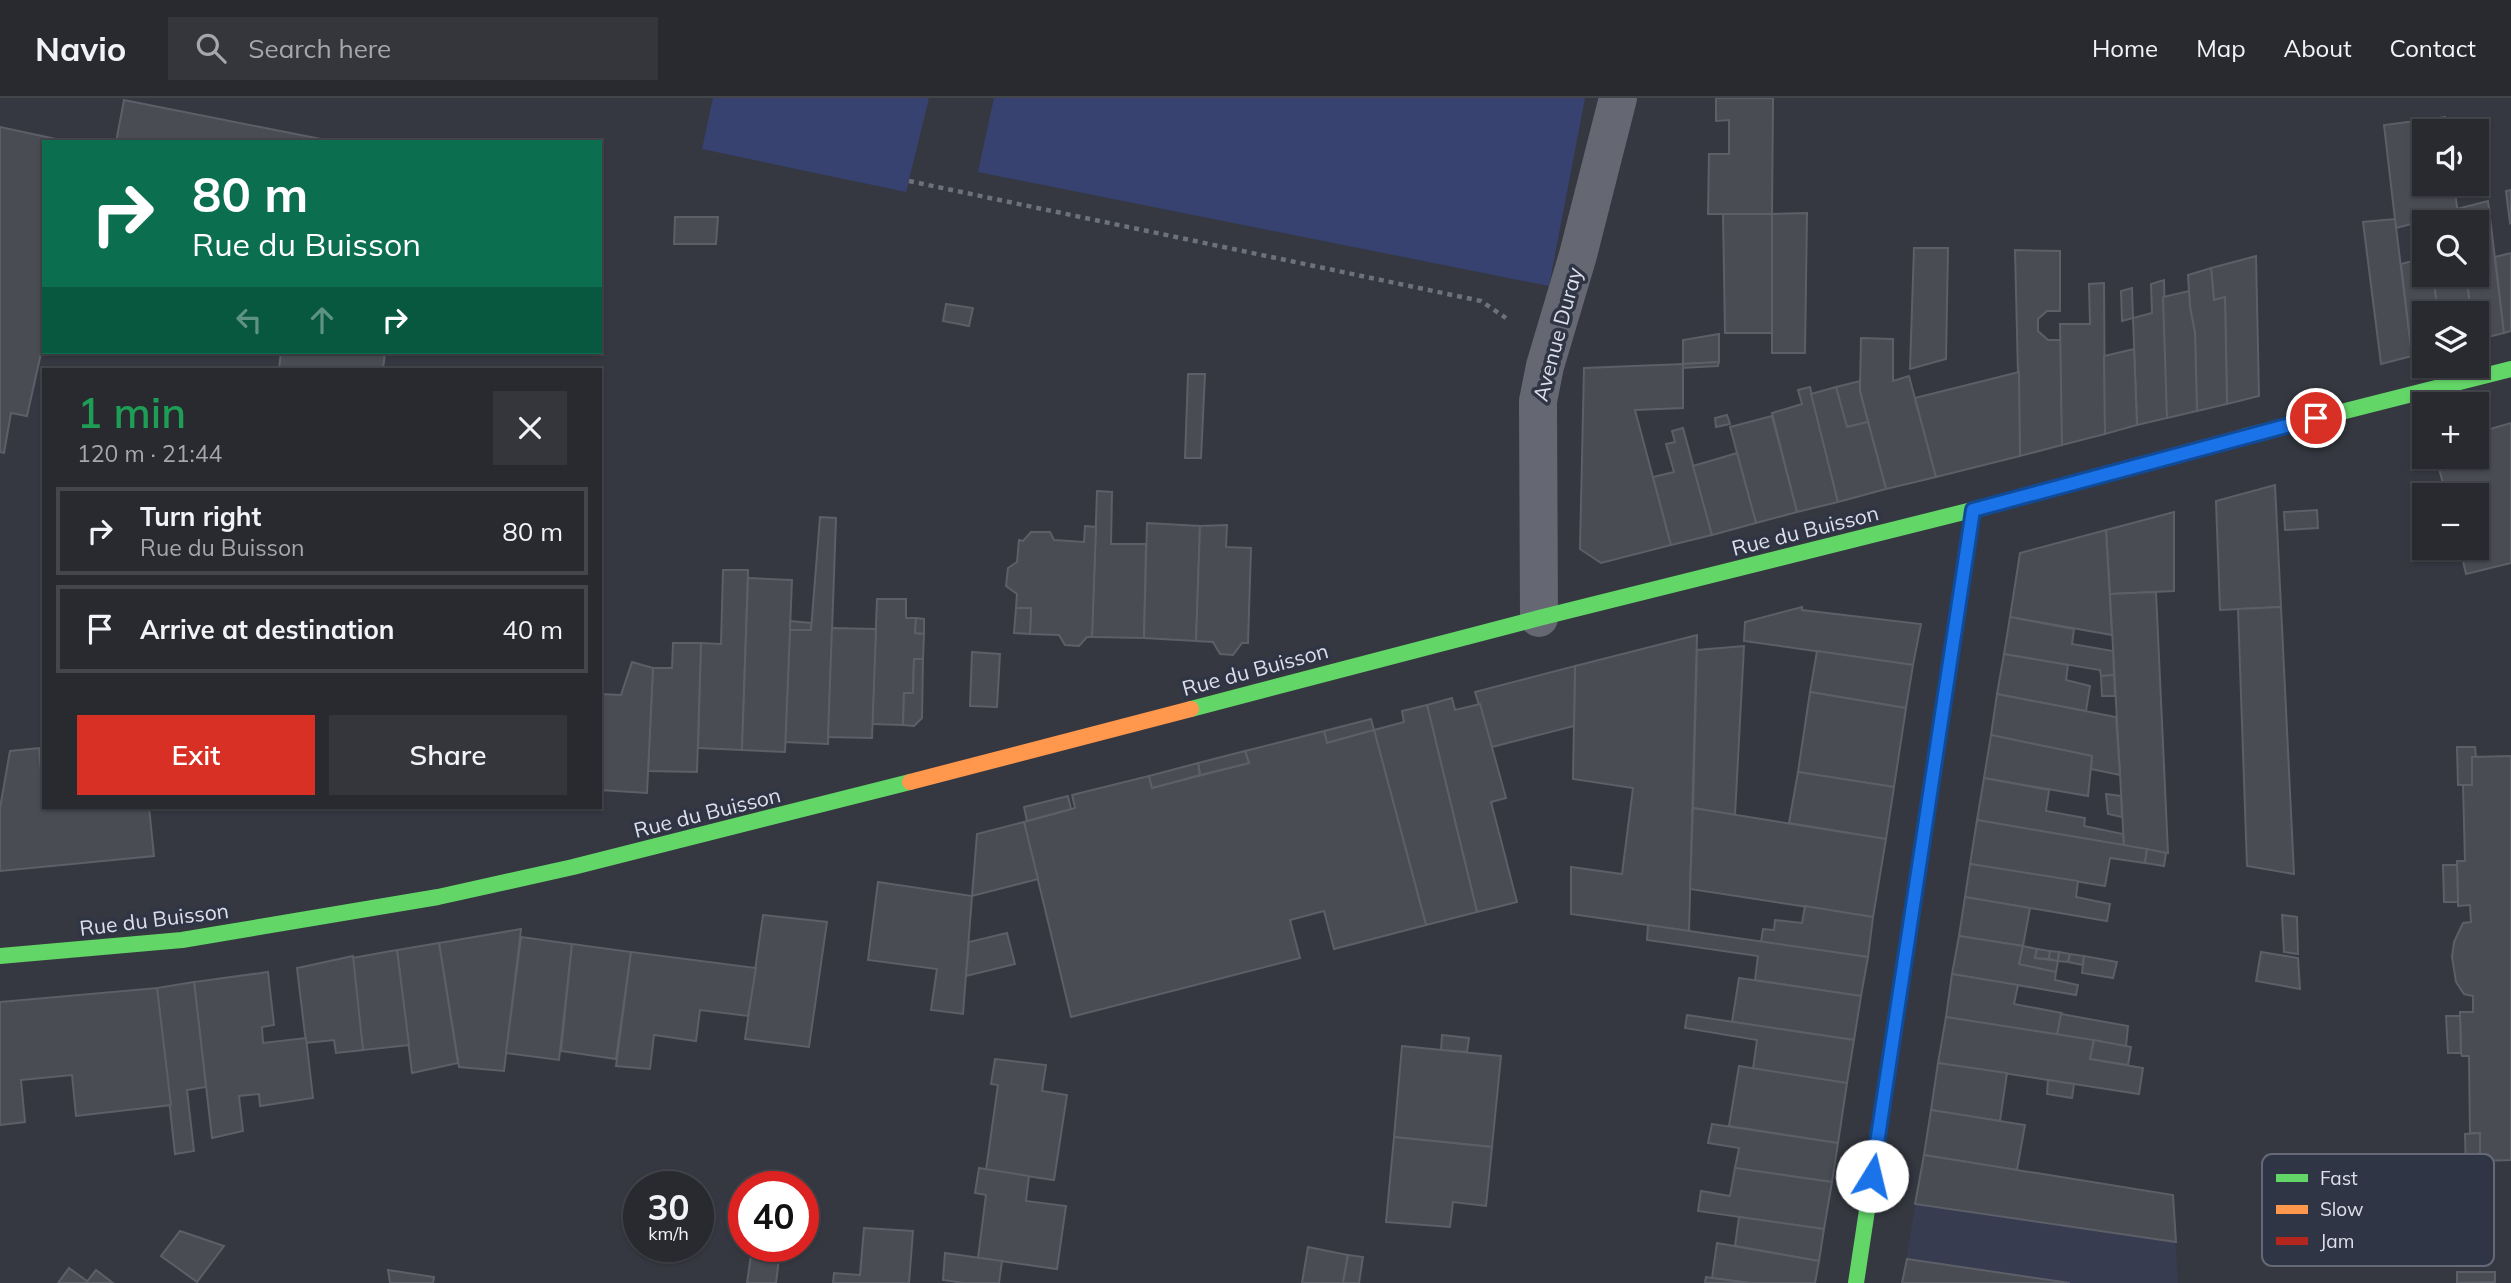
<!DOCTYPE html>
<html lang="en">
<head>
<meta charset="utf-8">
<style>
  body { margin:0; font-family:Mulish,sans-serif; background:#34363c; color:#f1f3f6; height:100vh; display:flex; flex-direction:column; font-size:26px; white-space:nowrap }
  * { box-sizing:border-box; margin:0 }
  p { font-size:23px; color:#a5a7ab }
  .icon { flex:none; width:38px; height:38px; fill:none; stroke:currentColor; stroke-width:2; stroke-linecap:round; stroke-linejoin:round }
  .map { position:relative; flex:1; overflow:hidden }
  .sheet { position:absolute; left:42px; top:270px; width:560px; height:441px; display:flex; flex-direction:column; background:#282a30; border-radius:0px; box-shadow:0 2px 5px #0004,0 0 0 2px #44464c }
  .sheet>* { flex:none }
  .top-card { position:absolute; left:42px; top:42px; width:560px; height:214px; border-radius:0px; box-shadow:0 2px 5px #0004,0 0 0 2px #44464c; background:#0b6e4f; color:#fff; overflow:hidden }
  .tools { position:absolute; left:2412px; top:21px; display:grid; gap:14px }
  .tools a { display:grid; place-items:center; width:77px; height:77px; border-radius:0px; background:#282a30; box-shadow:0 2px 5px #0004,0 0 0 2px #44464c; font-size:35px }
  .speed { position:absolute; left:623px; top:1073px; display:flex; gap:14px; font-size:35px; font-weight:700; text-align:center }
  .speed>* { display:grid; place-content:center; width:91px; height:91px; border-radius:50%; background:#282a30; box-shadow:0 2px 5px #0004,0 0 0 2px #44464c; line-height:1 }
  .speed small { font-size:18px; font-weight:400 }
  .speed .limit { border:10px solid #d22; background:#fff; color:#111 }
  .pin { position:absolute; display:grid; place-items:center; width:60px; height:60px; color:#fff; margin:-30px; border:4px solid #fff; border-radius:50%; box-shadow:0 2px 7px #0007 }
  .me { position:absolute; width:77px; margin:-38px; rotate:9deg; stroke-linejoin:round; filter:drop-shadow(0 0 5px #0008) }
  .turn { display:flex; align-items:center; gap:24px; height:147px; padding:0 35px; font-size:32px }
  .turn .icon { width:91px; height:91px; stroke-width:2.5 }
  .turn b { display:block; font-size:49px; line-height:60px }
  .lanes { display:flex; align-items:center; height:66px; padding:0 35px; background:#0003; justify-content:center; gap:35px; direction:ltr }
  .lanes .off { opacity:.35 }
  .round { display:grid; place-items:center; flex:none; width:74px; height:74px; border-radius:0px; background:#34363c }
  .headline { display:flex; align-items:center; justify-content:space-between; height:119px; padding:0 35px }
  h1 { font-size:42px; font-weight:600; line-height:52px; color:#1e9e55 }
  .action { display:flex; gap:14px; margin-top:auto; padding:14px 35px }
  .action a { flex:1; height:80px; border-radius:0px; background:#d93025; color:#fff; font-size:28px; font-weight:600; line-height:80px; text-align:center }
  .action a+a { background:#34363c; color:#f1f3f6 }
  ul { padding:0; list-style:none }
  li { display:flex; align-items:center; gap:21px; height:88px; margin:0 14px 10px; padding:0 21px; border:4px solid #44464c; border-radius:0px }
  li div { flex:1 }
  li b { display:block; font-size:26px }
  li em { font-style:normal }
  header { display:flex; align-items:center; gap:42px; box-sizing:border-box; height:98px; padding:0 35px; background:#282a30; border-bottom:2px solid #44464c }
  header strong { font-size:33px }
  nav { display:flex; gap:38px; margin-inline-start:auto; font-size:24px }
  .search { width:490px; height:63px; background:#34363c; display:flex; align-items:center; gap:18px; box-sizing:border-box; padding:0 24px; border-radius:0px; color:#a5a7ab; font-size:26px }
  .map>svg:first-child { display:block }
  .built { fill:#373c51 }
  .green { fill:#374271 }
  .building { fill:#494c53; stroke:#5d5f68; stroke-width:2 }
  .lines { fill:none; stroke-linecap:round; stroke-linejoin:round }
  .path { stroke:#6d717a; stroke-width:4.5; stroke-dasharray:5 5; stroke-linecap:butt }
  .street { stroke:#656873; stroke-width:38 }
  .fast { stroke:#63d668; stroke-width:16 }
  .slow { stroke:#ff974d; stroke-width:16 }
  .jam { stroke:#b3261e; stroke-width:16 }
  .route-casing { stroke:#114b97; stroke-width:18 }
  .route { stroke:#1a73e8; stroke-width:12 }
  .labels { text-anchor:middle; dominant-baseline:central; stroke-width:7; stroke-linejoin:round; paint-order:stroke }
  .street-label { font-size:21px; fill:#dce0ea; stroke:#303545 }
  .key { fill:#303545; stroke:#646877; stroke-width:2 }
  .key-label { font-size:19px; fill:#dce0ea }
</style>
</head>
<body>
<header>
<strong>Navio</strong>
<div class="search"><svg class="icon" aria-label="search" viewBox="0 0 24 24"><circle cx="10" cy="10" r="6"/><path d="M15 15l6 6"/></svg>Search here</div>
<nav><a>Home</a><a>Map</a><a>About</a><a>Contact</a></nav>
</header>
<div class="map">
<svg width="2511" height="1185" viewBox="0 0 2511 1185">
  <rect width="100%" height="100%" fill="#353840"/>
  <!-- built -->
  <path class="built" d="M1924,1057L2173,1097L2178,1185H1902Z"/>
  <!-- green -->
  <g class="green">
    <path d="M713,0H929L906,94L702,51Z"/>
    <path d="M994,0H1585L1549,188L978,74Z"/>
  </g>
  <!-- building -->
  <g class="building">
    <path d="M1716,0H1773L1772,116H1708L1709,56H1729V22L1716,23Z"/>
    <path d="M124,2L336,44H116Z"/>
    <path d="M2445,19L2447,33H2424V86H2454L2459,124L2424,125L2423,123L2396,130L2384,27Z"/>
    <path d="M0,29L70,44H44V242L27,318L11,315L4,355L0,354Z"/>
    <path d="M2511,92V124L2510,125L2506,93Z"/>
    <path d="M2488,103L2504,235L2476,242V215H2471L2466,177H2476V124H2459L2457,111Z"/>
    <path d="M1807,115L1805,255H1772V116Z"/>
    <path d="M1723,116H1772V235H1725Z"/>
    <path d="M675,119H718L716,146H674Z"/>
    <path d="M2395,121L2412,258L2381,266L2363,124Z"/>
    <path d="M1914,150H1948L1946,261L1910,271Z"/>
    <path d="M2015,152L2060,153V213H2047L2038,221V233L2048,242H2061L2062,347L2020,358Z"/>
    <path d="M2511,155V233L2504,235L2495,159Z"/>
    <path d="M2256,158L2259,298L2227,306L2225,199L2214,202L2211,170Z"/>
    <path d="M2424,160V177H2433L2438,215H2424V255L2412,258L2401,166Z"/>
    <path d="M2211,170L2214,202L2225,199L2227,306L2197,313L2195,235L2190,209L2188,177Z"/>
    <path d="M2433,177H2466L2471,215H2438Z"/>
    <path d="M2164,182L2167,320L2137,327L2133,220L2152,215L2151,186Z"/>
    <path d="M2104,185L2105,336L2062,347L2060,226H2090L2089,186Z"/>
    <path d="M2132,190L2133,220L2122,223L2121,193Z"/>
    <path d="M2189,193L2190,209L2195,235L2197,313L2167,320L2163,199Z"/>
    <path d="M946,206L973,210L969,228L943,223Z"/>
    <path d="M1719,236V264L1683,266V242Z"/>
    <path d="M1861,240L1893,241V283L1909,278L1936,379L1886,391L1860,293Z"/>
    <path d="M2134,251L2137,327L2105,336L2104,258Z"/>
    <path d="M281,254H385L383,271H279Z"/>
    <path d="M1719,264L1718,268L1682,270L1683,266Z"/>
    <path d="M1683,266V310L1635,312L1671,447L1601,465L1580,451L1584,270Z"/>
    <path d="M2019,274L2020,358L1936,379L1915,300Z"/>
    <path d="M1188,276H1205L1201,360H1185Z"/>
    <path d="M1860,283V293L1868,324L1847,329L1836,289Z"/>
    <path d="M1810,289L1838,404L1797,414L1772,315L1802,306L1798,292Z"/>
    <path d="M1836,289L1847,329L1868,324L1886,391L1838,404L1811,296Z"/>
    <path d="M1727,317L1730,326L1716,329L1715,320Z"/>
    <path d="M1772,318L1797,414L1756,425L1730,329Z"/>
    <path d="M2511,325V465L2466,476L2460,450H2476V397H2446L2436,359H2476V335Z"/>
    <path d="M1683,330L1712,437L1671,447L1653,379L1674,374L1666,346L1675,344L1672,333Z"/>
    <path d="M1737,355L1756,425L1712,437L1693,368Z"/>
    <path d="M2275,387L2281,509L2220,512L2216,403Z"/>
    <path d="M1097,393L1112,394L1111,446H1146L1144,540L1092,539Z"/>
    <path d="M2317,412L2318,430L2285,432L2284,414Z"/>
    <path d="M2174,414V493L2110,496L2106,432Z"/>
    <path d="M820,419L836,420L828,646L785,644L790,532H811Z"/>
    <path d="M1147,425L1200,428L1196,543L1144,540Z"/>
    <path d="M1227,427L1226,449L1251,450L1248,545H1242L1233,557L1220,556L1213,544L1196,543L1200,428Z"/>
    <path d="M1085,428L1096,429L1092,539H1087L1079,548L1065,547L1059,537L1030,536L1031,510H1016L1017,496L1006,488L1008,470L1017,464L1019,442L1023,443L1031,434H1050L1054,442L1084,444Z"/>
    <path d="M2106,432L2112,537L2010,519L2020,455Z"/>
    <path d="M723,472H748L742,652L698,650L701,545L721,546Z"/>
    <path d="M748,480L792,482L785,654L742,652Z"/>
    <path d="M2156,494L2168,755L2124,748L2110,496Z"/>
    <path d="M877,501H906V520H916L915,535L924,536L923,561H914L913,595H904L903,627L872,626Z"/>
    <path d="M1802,509V512L1921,526L1913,567L1744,543L1745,524Z"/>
    <path d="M2281,509L2294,776L2247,768L2238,511Z"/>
    <path d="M1016,510H1031L1030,536L1014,535Z"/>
    <path d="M2010,519L2074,531L2072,546L2113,553L2114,577L2101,578L2100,572L2004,556Z"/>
    <path d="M916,520L924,521V536L915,535Z"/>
    <path d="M790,523L811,525V532H790Z"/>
    <path d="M832,530L876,531L872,640L828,639Z"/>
    <path d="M1697,537L1689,833L1571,816V769L1622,776L1633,690L1573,681L1575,568Z"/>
    <path d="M673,545H701L697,674L648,673L653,570H672Z"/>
    <path d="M1744,548L1735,717L1693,710L1697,552Z"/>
    <path d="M1817,553L1913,567L1906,610L1810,594Z"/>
    <path d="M972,554L1000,556L997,609L970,608Z"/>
    <path d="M2004,556L2068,567L2066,582L2090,588L2086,613L1997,596Z"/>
    <path d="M914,561H923L922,620L914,628L903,627L904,595H913Z"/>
    <path d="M632,564L653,570L647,695L600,692V596L621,597Z"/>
    <path d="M1575,568L1574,628L1492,649L1475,594Z"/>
    <path d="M2114,577L2115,598H2102L2101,578Z"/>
    <path d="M1810,594L1906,610L1894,689L1798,674Z"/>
    <path d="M1997,596L2116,619L2120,677L2091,671L2092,658L1991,637Z"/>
    <path d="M1452,600L1455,612L1480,606L1506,700L1491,704L1517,804L1477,814L1427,607Z"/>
    <path d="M1427,607L1477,814L1426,827L1374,632L1404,624L1402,613Z"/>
    <path d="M1371,621L1374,632L1327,645L1324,633Z"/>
    <path d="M1374,632L1426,827L1334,851L1324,813L1290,822L1300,860L1071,919L1024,724L1075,710L1072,697L1149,678L1152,690L1249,665L1245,653L1324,633L1327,645Z"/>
    <path d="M1991,637L2092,658L2088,698L1984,680Z"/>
    <path d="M2457,649H2475L2476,659H2472V687H2458Z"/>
    <path d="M39,650L44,709H149L154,758L0,773V710L10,653Z"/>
    <path d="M1245,653L1249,665L1200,677L1198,665Z"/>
    <path d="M2511,658V1062L2480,1063V1035H2470L2469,958H2462L2461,955L2460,914H2473V898L2464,896L2456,884L2452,859L2454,844L2463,825L2471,824L2470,807L2458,808V804L2457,763H2465L2463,687H2472V659Z"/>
    <path d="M1198,665L1200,677L1152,690L1149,678Z"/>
    <path d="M1798,674L1894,689L1886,741L1789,725Z"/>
    <path d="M1984,680L2049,692L2046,713L2085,720L2084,728L2123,736L2124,748L1977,722Z"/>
    <path d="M2106,696L2121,698L2122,719L2108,716Z"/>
    <path d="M1068,698L1071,711L1027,723L1024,709Z"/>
    <path d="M1693,710L1886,741L1873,819L1690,791Z"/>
    <path d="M1977,722L2147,751L2145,765L2110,760L2105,788L1970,766Z"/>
    <path d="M1024,724L1038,781L972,798L977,736Z"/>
    <path d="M2147,751L2166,755L2164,768L2145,765Z"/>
    <path d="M1970,766L2078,783L2076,799L2110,806L2107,823L1965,799Z"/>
    <path d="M2443,767H2457L2458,804H2444Z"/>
    <path d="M878,784L972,798L963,916L931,912L937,871L868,862Z"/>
    <path d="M1965,799L2030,810L2023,848L1959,838Z"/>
    <path d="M1805,808L1873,819L1868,859L1761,844L1763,831L1774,832L1775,822L1802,825Z"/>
    <path d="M763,817L827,824L809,949L745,941Z"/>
    <path d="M2282,817L2297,819L2298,856L2284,854Z"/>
    <path d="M1648,827L1868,859L1861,898L1755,882L1758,858L1647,842Z"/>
    <path d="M521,831L504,973L459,969L439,845Z"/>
    <path d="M1007,835L1015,866L966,878L969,844Z"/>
    <path d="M1959,838L2023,848L2019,866L2056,874L2055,882L2078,887L2076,897L1952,876Z"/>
    <path d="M521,839L572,846L559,962L506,955Z"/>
    <path d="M439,845L458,965L412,975L397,852Z"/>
    <path d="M572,846L631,854L616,961L561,953Z"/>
    <path d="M2023,848L2037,851L2035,860L2058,863L2056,874L2019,866Z"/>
    <path d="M2037,851L2050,853L2049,861L2035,860Z"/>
    <path d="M397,852L409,947L363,952L352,860Z"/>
    <path d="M2050,853L2059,854L2058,863L2049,861Z"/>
    <path d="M631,854L756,870L748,918L700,912L696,943L654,937L650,971L616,968Z"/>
    <path d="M2059,854L2070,856L2068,864L2058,863Z"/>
    <path d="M2261,854L2298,860L2300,891L2256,883Z"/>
    <path d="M2070,856L2084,858L2083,867L2068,864Z"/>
    <path d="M353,858L363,952L336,955L334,942L306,945L297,870Z"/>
    <path d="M2084,858L2117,864L2113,880L2082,875Z"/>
    <path d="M268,874L274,927L262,929L263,945L306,940L313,1000L260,1008L259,996L239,998L243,1033L212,1040L194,884Z"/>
    <path d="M1952,876L2018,887L2014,906L2062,915L2057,937L1946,919Z"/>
    <path d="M1739,880L1861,898L1854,942L1732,924Z"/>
    <path d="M194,884L206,989L187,992L194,1053L175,1056L157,890Z"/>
    <path d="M157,890L171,1007L76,1018L72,977L21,982L25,1024L0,1027V904Z"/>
    <path d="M2061,916L2128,928L2126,948L2057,937Z"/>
    <path d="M1687,917L1854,942L1847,985L1753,971L1757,942L1685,930Z"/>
    <path d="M2446,918H2460L2461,955H2448Z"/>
    <path d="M1946,919L2094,942L2090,961L2143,970L2139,996L1938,965Z"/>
    <path d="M1442,937L1469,940L1467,954L1441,952Z"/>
    <path d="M2094,942L2131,949L2128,967L2090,961Z"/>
    <path d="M1402,948L1501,958L1492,1049L1394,1039Z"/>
    <path d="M995,961L1046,967L1042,993L1067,997L1054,1082L986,1072L998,987L991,986Z"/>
    <path d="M1938,965L2007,975L2000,1023L1931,1012Z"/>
    <path d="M1739,968L1847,985L1838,1045L1729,1028Z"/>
    <path d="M2048,982L2074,986L2072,1000L2047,996Z"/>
    <path d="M1931,1012L2025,1027L2017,1072L1924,1057Z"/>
    <path d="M1712,1026L1838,1045L1832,1084L1735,1070L1739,1050L1708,1045Z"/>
    <path d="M2480,1035V1063L2484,1062V1072L2466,1073L2465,1036Z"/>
    <path d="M1394,1039L1492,1049L1486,1108L1453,1104L1450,1129L1386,1124Z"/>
    <path d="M1924,1057L2173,1097L2176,1144L1915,1106Z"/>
    <path d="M979,1070L1029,1078L1026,1103L1066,1108L1057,1171L978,1160L986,1097L975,1095Z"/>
    <path d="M1735,1070L1832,1084L1824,1131L1698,1113L1701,1093L1730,1098Z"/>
    <path d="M1739,1119L1824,1131L1819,1163L1735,1148Z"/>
    <path d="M864,1130L913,1133L909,1185H833L834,1175L860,1177Z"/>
    <path d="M180,1133L224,1148L197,1184L161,1158Z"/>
    <path d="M1717,1145L1819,1163L1815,1185H1749L1712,1180Z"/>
    <path d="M1308,1149L1348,1157L1343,1185H1302Z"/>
    <path d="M752,1150L780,1153L776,1185H747Z"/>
    <path d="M945,1155L1002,1163L999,1185H964L943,1182Z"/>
    <path d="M1348,1157L1363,1159L1359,1185H1343Z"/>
    <path d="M1907,1161L2070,1185H1902Z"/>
    <path d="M69,1170L87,1183L86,1185H58Z"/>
    <path d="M96,1172L113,1185H86Z"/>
    <path d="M388,1172L434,1179L433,1185H390Z"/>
    <path d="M2457,1174H2495V1184L2457,1185Z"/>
    <path d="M1706,1179L1712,1180L1749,1185H1705Z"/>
  </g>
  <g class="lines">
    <!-- path -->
    <path class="path" d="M909,83L1481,203L1506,220"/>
    <!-- street -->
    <path class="street" d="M1539,520L1538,303L1545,268L1578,157L1618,0"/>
    <!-- fast -->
    <g class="fast">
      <path d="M2242,339L2511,271"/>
      <path d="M1191,611L1539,520L1980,410"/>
      <path d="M0,858L182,842L438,799L573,769L910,684"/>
      <path d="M1856,1185L1928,709"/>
    </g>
    <!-- slow -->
    <g class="slow">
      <path d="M910,684L1191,611"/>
      <path d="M1928,709L1973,412"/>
    </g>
    <!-- jam -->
    <path class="jam" d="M1980,410L2242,339"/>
  </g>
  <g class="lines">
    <!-- route casing -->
    <g class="route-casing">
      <path id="route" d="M1872,1078L1973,412L2316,320"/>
    </g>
    <!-- route -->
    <use href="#route" class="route"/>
  </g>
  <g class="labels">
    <!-- street labels -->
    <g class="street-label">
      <text transform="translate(1557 236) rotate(-75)">Avenue Duray</text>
      <text transform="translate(1805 432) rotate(-14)">Rue du Buisson</text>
      <text transform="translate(1255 571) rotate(-15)">Rue du Buisson</text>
      <text transform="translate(707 714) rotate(-14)">Rue du Buisson</text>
      <text transform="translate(154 821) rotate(-7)">Rue du Buisson</text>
    </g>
  </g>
  <!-- legend -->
  <rect x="2262" y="1056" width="232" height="112" rx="10" class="key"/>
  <rect x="2276" y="1076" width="32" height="8" fill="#63d668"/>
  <rect x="2276" y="1107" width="32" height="9" fill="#ff974d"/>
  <rect x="2276" y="1139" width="32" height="8" fill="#b3261e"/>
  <g class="key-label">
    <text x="2320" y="1087">Fast</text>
    <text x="2320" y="1118">Slow</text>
    <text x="2320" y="1150">Jam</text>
  </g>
</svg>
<div class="tools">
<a><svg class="icon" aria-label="sound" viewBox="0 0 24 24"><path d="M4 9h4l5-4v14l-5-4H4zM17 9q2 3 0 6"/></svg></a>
<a><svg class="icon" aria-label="search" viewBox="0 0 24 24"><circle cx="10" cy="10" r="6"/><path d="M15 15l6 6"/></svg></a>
<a><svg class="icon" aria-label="layers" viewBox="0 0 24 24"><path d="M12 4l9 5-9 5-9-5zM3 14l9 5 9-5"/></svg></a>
<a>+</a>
<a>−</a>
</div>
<div class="speed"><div>30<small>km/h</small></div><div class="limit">40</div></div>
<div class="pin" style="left:2316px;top:320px;background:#d93025"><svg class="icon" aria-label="arrive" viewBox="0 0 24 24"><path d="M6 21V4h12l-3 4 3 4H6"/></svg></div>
<svg class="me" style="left:1872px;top:1078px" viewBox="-20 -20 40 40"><circle r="19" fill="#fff"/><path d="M0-13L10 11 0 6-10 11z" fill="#1a73e8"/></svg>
<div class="top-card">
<div class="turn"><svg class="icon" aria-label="right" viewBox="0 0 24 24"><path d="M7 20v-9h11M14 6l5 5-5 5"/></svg><div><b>80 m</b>Rue du Buisson</div></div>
<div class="lanes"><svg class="icon off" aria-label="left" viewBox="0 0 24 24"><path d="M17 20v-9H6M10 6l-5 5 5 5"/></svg><svg class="icon off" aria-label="ahead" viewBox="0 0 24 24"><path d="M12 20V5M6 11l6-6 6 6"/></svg><svg class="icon" aria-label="right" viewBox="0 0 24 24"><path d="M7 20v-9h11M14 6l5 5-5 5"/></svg></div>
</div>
<section class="sheet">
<div class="headline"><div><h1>1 min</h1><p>120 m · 21:44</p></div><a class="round"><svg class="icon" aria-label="close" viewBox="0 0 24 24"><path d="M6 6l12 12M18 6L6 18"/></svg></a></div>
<ul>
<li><svg class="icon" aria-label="right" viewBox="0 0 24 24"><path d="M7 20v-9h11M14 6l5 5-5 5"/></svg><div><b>Turn right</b><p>Rue du Buisson</p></div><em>80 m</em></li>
<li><svg class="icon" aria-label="arrive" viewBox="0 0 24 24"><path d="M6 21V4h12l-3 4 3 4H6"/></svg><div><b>Arrive at destination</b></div><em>40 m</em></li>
</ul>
<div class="action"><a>Exit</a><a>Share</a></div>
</section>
</div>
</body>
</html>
